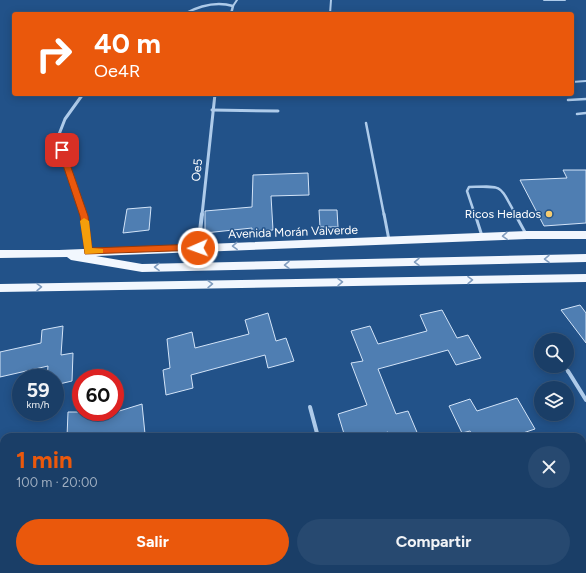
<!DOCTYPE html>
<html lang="es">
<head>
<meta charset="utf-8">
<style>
  body { margin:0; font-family:Figtree,sans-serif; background:#274970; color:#f1f3f6; height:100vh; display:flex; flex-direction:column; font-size:15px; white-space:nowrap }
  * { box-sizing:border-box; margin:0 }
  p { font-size:13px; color:#9faec0 }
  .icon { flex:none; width:22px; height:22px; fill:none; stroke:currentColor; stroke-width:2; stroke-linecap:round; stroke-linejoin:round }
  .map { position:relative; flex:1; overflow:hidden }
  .sheet { position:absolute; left:0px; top:433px; width:586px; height:140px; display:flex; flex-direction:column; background:#1a3e67; border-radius:12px 12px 0 0; box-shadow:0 2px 10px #0003,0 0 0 1px #38577b }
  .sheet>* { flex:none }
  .hud { position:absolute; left:12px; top:12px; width:562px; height:84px; border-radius:4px; box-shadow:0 2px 10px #0003,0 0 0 1px #38577b; background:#ea580c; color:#fff; overflow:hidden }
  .controls { position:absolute; left:534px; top:333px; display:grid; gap:8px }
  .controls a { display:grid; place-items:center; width:40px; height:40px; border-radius:50%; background:#1a3e67; box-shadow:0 2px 10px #0003,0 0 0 1px #38577b; font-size:20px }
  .speed { position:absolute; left:12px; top:369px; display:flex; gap:8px; font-size:20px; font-weight:700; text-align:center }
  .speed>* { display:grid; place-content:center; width:52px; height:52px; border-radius:50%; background:#1a3e67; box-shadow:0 2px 10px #0003,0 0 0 1px #38577b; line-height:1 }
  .speed small { font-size:10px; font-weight:400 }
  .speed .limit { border:6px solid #d22; background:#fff; color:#111 }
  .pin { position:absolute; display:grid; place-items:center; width:34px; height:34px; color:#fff; margin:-17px; border-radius:8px; box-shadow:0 2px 6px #0006 }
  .me { position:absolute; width:44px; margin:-22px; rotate:268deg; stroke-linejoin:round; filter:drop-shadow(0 0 3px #0008) }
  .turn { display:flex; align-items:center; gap:14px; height:84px; padding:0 16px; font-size:18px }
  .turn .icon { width:52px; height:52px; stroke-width:2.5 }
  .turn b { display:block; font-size:28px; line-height:34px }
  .round { display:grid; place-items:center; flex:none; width:42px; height:42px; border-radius:21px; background:#274970 }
  .head { display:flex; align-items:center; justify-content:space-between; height:68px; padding:0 16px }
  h1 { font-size:24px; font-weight:700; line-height:30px; color:#ea580c }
  .primary-button { display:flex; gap:8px; margin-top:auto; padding:8px 16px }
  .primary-button a { flex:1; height:46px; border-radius:24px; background:#ea580c; color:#fff; font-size:16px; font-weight:700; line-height:46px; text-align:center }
  .primary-button a+a { background:#274970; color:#f1f3f6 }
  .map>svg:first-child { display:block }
  .building { fill:#4f7eb2; stroke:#d3e4f8 }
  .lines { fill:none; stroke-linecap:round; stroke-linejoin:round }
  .service-far3 { stroke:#aecbea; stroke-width:2 }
  .service-far2 { stroke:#aecbea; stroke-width:2.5 }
  .service-far1 { stroke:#aecbea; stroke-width:3 }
  .service { stroke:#aecbea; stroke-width:4 }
  .minor-far2 { stroke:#aecbea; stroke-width:2.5 }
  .minor-far1 { stroke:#aecbea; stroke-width:3 }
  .minor { stroke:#aecbea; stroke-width:4 }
  .primary { fill:#f2f7fe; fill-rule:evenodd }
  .oneway { stroke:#809cbe }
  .route { fill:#ea580c; stroke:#983908 }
  .slow { fill:#f59e0b }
  .poi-dot { fill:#f6cc70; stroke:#225289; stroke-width:1.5 }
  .labels { text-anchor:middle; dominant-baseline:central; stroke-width:3; stroke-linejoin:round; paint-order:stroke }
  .street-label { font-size:12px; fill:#fff; stroke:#225289 }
  .poi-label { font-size:12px; fill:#fff; stroke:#225289; text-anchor:end }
</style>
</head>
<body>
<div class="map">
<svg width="586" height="573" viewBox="0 0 586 573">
  <rect width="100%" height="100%" fill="#225289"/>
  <!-- building -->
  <g class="building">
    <path d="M563,170H586V223L544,226L520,180L567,178Z"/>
    <path d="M308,173L309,195L271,196L273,230L252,232V228L205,233V211L252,207L253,175Z"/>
    <path d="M151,207L149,230L123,233L127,209Z"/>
    <path d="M319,210H337L338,227H320Z"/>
    <path d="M580,305L586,313V343L561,310Z"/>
    <path d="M442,310L457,338L468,335L481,358L456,365L448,350L378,369L396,414L408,411L419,437H390L388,432L371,437H345L338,414L367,405L351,363L363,361L351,331L370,326L378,344L427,331L420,315Z"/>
    <path d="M268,313L276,341L286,338L294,361L268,368L265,355L191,375L193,388L166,395L163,370L170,368L167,339L192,332L195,348L249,334L245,320Z"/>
    <path d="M63,326L61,355L73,353L72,381L55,385V378H47L48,366L0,377V352L41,343L42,330Z"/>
    <path d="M517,398L535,429L511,437H473L470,431L462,433L449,406L470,399L477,411Z"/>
    <path d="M142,404L145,434L134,437H67L68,412H116Z"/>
  </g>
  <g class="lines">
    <!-- service-far3 -->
    <g class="service-far3">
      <path d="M544,0H565"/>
      <path d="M233,6L237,0"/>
      <path d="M330,14L331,0"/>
      <path d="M572,82L586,81"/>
    </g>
    <!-- service-far2 -->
    <g class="service-far2">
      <path d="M568,100L586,99"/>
      <path d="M577,114L586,113"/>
      <path d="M366,123L384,215"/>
      <path d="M475,215L467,191L469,187C505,186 498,184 516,215"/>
    </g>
    <!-- service-far1 -->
    <g class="service-far1">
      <path d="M384,214L389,240"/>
      <path d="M475,214L482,236"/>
      <path d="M515,214L526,234"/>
      <path d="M565,366L568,372"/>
    </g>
    <!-- service -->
    <g class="service">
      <path d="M568,371L586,400"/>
      <path d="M310,407L318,437"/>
      <path d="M356,569L357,573"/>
    </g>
    <!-- minor-far2 -->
    <path class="minor-far2" d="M184,14C199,6 216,1 233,6L231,14"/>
    <!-- minor-far1 -->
    <g class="minor-far1">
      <path d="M83,94L65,119L58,137L84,215"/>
      <path d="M212,110L278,111"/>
      <path d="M202,215L215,94"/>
    </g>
    <!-- minor -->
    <g class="minor">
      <path d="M83,214L88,251"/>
      <path d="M198,248L202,214"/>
    </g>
    <!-- primary -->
    <g class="primary">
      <path d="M527,231H586V239H527L96,256L142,264L586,254V262L142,272L71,260L67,257L0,258V250H59Z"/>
      <path d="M586,274V282L0,292V284Z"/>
    </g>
  </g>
  <!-- one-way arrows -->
  <defs><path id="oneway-chevron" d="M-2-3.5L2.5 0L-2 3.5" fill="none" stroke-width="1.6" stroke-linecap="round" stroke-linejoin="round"/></defs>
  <g class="oneway">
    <use href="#oneway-chevron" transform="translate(505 236) rotate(177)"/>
    <use href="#oneway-chevron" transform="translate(235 246) rotate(178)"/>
    <use href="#oneway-chevron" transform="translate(547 259) rotate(179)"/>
    <use href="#oneway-chevron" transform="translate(417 262) rotate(179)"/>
    <use href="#oneway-chevron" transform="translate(287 265) rotate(179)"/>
    <use href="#oneway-chevron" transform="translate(157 267) rotate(179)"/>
    <use href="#oneway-chevron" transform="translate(470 280) rotate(-1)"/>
    <use href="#oneway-chevron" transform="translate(340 282) rotate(-1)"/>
    <use href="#oneway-chevron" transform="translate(210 284) rotate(-1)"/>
    <use href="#oneway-chevron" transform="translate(39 287) rotate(-1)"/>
  </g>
  <!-- route -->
  <path class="route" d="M59,148L65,150L88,216L92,248L198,244L201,245V250L85,254L80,216L58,150Z"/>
  <!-- slow -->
  <path class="slow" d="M84,218L89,221L92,248L103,249V253L85,254L80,221Z"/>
  <!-- markers -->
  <circle class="poi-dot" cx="549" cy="214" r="4"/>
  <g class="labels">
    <!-- street labels -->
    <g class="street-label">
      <text transform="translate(197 170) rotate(-84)">Oe5</text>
      <text transform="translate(293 232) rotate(-2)">Avenida Morán Valverde</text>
    </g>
    <!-- poi labels -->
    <g class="poi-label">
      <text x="541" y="214">Ricos Helados</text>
    </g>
  </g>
</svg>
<div class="controls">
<a><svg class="icon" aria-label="search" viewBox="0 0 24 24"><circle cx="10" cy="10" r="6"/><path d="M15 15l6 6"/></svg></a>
<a><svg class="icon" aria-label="layers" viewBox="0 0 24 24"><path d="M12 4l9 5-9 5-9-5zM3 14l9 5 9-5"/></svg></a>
</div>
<div class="speed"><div>59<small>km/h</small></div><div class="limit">60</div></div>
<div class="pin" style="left:62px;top:150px;background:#d93025"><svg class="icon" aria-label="arrive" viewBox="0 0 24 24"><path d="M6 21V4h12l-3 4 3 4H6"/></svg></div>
<svg class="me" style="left:198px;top:248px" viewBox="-20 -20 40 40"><circle r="17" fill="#ea580c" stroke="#fff" stroke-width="3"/><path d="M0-11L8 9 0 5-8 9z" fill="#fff"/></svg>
<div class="hud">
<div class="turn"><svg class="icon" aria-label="right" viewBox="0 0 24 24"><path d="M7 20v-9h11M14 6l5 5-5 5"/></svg><div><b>40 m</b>Oe4R</div></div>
</div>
<section class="sheet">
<div class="head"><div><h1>1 min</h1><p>100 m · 20:00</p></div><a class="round"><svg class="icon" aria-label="close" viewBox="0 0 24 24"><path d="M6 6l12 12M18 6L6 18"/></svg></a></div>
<div class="primary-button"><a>Salir</a><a>Compartir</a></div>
</section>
</div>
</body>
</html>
